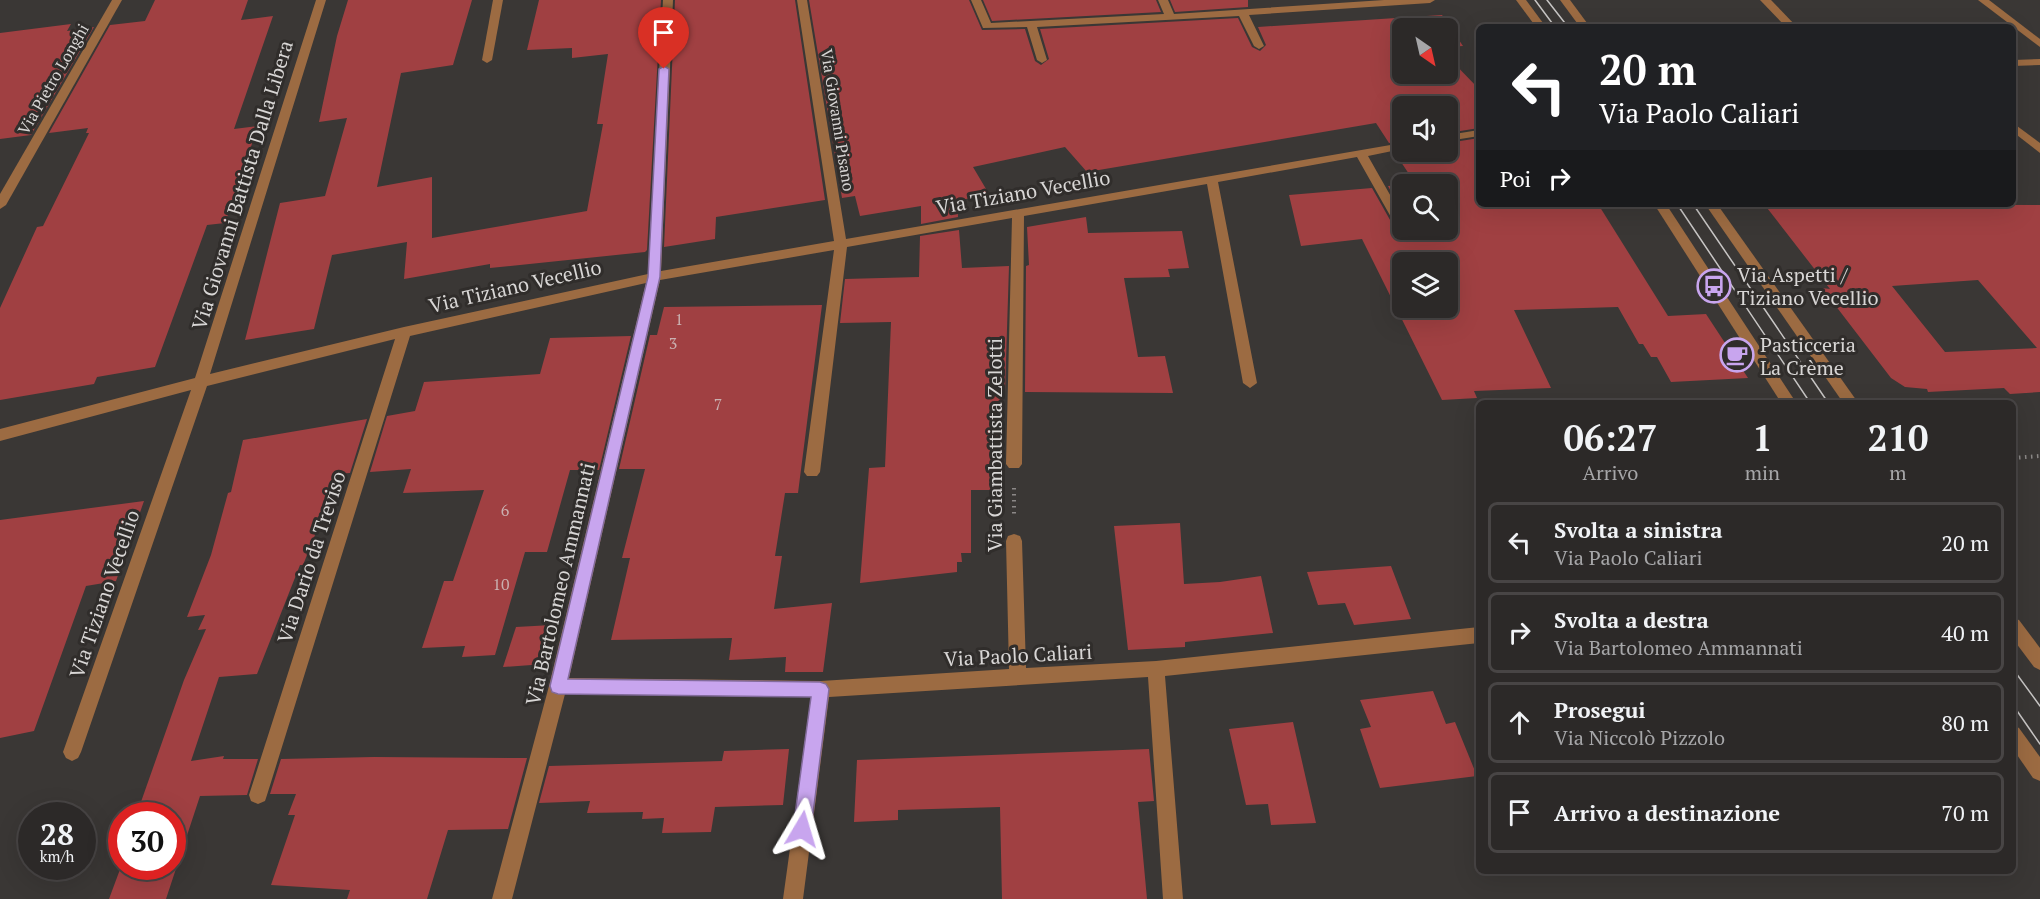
<!DOCTYPE html>
<html lang="it">
<head>
<meta charset="utf-8">
<style>
  body { margin:0; font-family:"PT Serif",serif; background:#383534; color:#f1f3f6; height:100vh; display:flex; flex-direction:column; font-size:22px; white-space:nowrap }
  * { box-sizing:border-box; margin:0 }
  p { font-size:20px; color:#a6a6a8 }
  .icon { flex:none; width:33px; height:33px; fill:none; stroke:currentColor; stroke-width:2; stroke-linecap:round; stroke-linejoin:round }
  .map { position:relative; flex:1; overflow:hidden }
  .side { position:absolute; left:1476px; top:400px; width:540px; height:474px; display:flex; flex-direction:column; background:#2c2928; border-radius:9px; box-shadow:0 6px 24px #0002,0 0 0 2px #484545 }
  .side>* { flex:none }
  .guide { position:absolute; left:1476px; top:24px; width:540px; height:183px; border-radius:9px; box-shadow:0 6px 24px #0002,0 0 0 2px #484545; background:#202124; color:#fff; overflow:hidden }
  .needle { width:39px; rotate:146deg }
  .tools { position:absolute; left:1392px; top:18px; display:grid; gap:12px }
  .tools a { display:grid; place-items:center; width:66px; height:66px; border-radius:9px; background:#2c2928; box-shadow:0 6px 24px #0002,0 0 0 2px #484545; font-size:30px }
  .speed { position:absolute; left:18px; top:802px; display:flex; gap:12px; font-size:30px; font-weight:700; text-align:center }
  .speed>* { display:grid; place-content:center; width:78px; height:78px; border-radius:50%; background:#2c2928; box-shadow:0 6px 24px #0002,0 0 0 2px #484545; line-height:1 }
  .speed small { font-size:15px; font-weight:400 }
  .speed .limit { border:9px solid #d22; background:#fff; color:#111 }
  .pin { position:absolute; display:grid; place-items:center; width:51px; height:51px; color:#fff; margin:-62px -26px; border-radius:50% 50% 50% 0; rotate:-45deg; box-shadow:0 0 6px #0007 }
  .pin .icon { rotate:45deg }
  .me { position:absolute; width:66px; margin:-33px; rotate:7deg; stroke-linejoin:round; filter:drop-shadow(0 0 4px #0008) }
  .turn { display:flex; align-items:center; gap:21px; height:126px; padding:0 24px; font-size:27px }
  .turn .icon { width:78px; height:78px; stroke-width:2.5 }
  .turn b { display:block; font-size:42px; line-height:51px }
  .then { display:flex; align-items:center; height:57px; padding:0 24px; background:#0003; gap:12px; font-size:22px }
  .eta { display:flex; justify-content:space-evenly; align-items:center; height:102px; text-align:center }
  .eta b { font-size:36px; font-weight:700; line-height:42px }
  ul { padding:0; list-style:none }
  li { display:flex; align-items:center; gap:18px; height:81px; margin:0 12px 9px; padding:0 12px; border:3px solid #484545; border-radius:9px }
  li div { flex:1 }
  li b { display:block; font-size:22px }
  li em { font-style:normal }
  .map>svg:first-child { display:block }
  .building { fill:#a04042; fill-rule:evenodd }
  .lines { fill:none; stroke-linecap:round; stroke-linejoin:round }
  .path { stroke:#8b8887; stroke-width:4; stroke-dasharray:1.5 4.5; stroke-linecap:butt }
  .minor { fill:#9c6b42; fill-rule:evenodd }
  .tram { stroke:#c8c6c5; stroke-width:1.5 }
  .route { fill:#c8a5ee; stroke:#826b9b; stroke-width:1.5 }
  .labels { text-anchor:middle; dominant-baseline:central; stroke-width:6; stroke-linejoin:round; paint-order:stroke }
  .far-street-label { font-size:16px; fill:#d8d6d5; stroke:#302d2b }
  .number-label { font-size:16px; fill:#cab0b0 }
  .street-label { font-size:20px; fill:#d8d6d5; stroke:#302d2b }
  .poi-label { font-size:20px; fill:#d8d6d5; stroke:#302d2b; text-anchor:start }
</style>
</head>
<body>
<div class="map">
<svg width="2040" height="899" viewBox="0 0 2040 899">
  <rect width="100%" height="100%" fill="#3a3735"/>
  <!-- building -->
  <g class="building">
    <path d="M155,0H248L241,20L273,16L234,129L258,126L225,223L207,225L155,367L97,377L94,384L0,400V308L37,227L43,226L89,133H86L88,128L49,133L110,25L145,21Z"/>
    <path d="M348,0H472L453,65L401,73L377,187L432,177V238L587,211L603,124H597L608,54L572,58V48L527,50L539,0H661L647,250L645,252L490,268V264L404,279L407,242L430,238L332,255L314,329L245,340L280,203L325,196L347,118L319,122L337,36Z"/>
    <path d="M675,0H795L825,200L716,217L715,239L664,247Z"/>
    <path d="M809,0H969L982,30L1025,29L1035,61L1041,65L1049,59L1040,29L1238,18L1252,47L1260,51L1266,45L1258,27L1442,15L1463,46L1448,47V28H1402V74H1448V57L1479,89V128L1448,133V106H1402V141L1389,143L1376,123L1087,172L1065,147L973,167L989,194L957,201L958,217L921,224V206L860,216L855,196L842,198Z"/>
    <path d="M983,0H1156L1161,12L992,21Z"/>
    <path d="M1170,0H1248V7L1175,12Z"/>
    <path d="M71,24L67,31L94,27L31,135L0,139V33Z"/>
    <path d="M1479,138V204H1598L1668,316L1706,314L1748,378L1671,382L1657,357H1651L1643,344H1639L1618,307L1514,310L1551,388L1474,391L1477,398L1442,400L1362,239L1301,246L1289,195L1372,188L1394,227L1401,232L1406,230H1448V184H1403L1415,183L1395,153L1448,152V143ZM1402,262H1448V308H1402Z"/>
    <path d="M1402,185V212L1388,186Z"/>
    <path d="M1764,204L2040,205V392L2010,394L2004,388L1928,392L1927,389L1905,387L1891,378L1822,288L1830,289ZM1978,280L2037,348L1945,352L1892,286Z"/>
    <path d="M1086,217L1088,233L1182,231L1189,268L1168,269L1170,277L1124,278L1138,357L1165,356L1173,393L1025,392L1026,266L1029,265L1027,227Z"/>
    <path d="M959,230L962,268L1009,266L1005,392H1002L1003,490H971V553H961L962,562H957V572L860,583L869,468L885,467L891,322L840,323L845,279L919,277L920,236Z"/>
    <path d="M822,305L798,493H785L775,556H782L774,609L832,603L823,672H785L786,657L729,660L732,638L611,640L630,558H622L645,469H619L650,335H657L664,307Z"/>
    <path d="M631,336L599,470H570L547,552H525L495,655L462,657L465,646L422,648L444,581H453L484,490L403,493L411,469L370,472L387,416L415,411L424,382L540,374L550,338Z"/>
    <path d="M367,419L350,473L335,474L315,535L303,565H300L257,674L219,677L191,761L224,756L223,759H258L247,795L200,796L166,899H109L122,864V867H172V816H136L184,680L206,629L198,630L205,615L187,617L211,555L228,493L231,492L243,440Z"/>
    <path d="M144,501L116,581L86,586L34,731L0,738V520Z"/>
    <path d="M1180,523L1184,584L1220,582L1261,576L1273,633L1185,642V647L1128,650L1114,526Z"/>
    <path d="M1391,566L1411,619L1354,625L1345,603L1318,605L1307,572Z"/>
    <path d="M552,625L545,664L503,667L516,627Z"/>
    <path d="M1433,691L1446,724L1455,722L1477,776L1380,788L1360,729L1371,727L1360,700Z"/>
    <path d="M1293,722L1316,823L1271,825L1268,804L1246,805L1229,729Z"/>
    <path d="M789,749L783,805L715,807L711,832L662,833L664,818L642,819L643,812L587,813L590,801L539,803L549,766L722,761L724,751Z"/>
    <path d="M1149,749L1154,801L1138,802L1147,899H1002L1000,807L898,810V820L854,822L857,760Z"/>
    <path d="M374,757L527,758L508,829L448,830L427,899H347L350,890L271,885L295,815H288L296,794H270L281,759Z"/>
  </g>
  <g class="lines">
    <!-- path -->
    <g class="path">
      <path d="M2013,458L2040,456"/>
      <path d="M1014,488V514"/>
    </g>
    <!-- minor -->
    <g class="minor">
      <path d="M112,0H122L6,205L0,209V194Z"/>
      <path d="M316,0H326L210,374L404,327L648,274L663,0H673L661,271L834,241L797,0H807L846,239L1402,143V149L1368,156L1402,216L1404,230H1402L1396,226L1357,157L1218,182L1257,383L1250,388L1243,383L1207,184L1024,216L1022,464L1019,468H1009L1006,464L1012,218L847,247L820,472L817,476H807L804,472L834,250L660,280L569,678L821,681L1009,669L1006,541L1008,536L1014,534L1020,536L1022,541L1026,668L1156,661L1479,627V643L1165,676L1183,899H1163L1148,677L829,697L803,899H783L811,697L565,694L512,899H492L549,686L646,283L410,336L267,795L265,801L258,804L251,801L249,795L395,339L207,386L81,752L78,758L72,761L66,758L63,752L191,390L0,441V429L195,378Z"/>
      <path d="M493,0H503L492,60L487,63L482,60Z"/>
      <path d="M971,0H981L991,23L1164,14L1158,0H1168L1174,14L1384,0H1435L1430,3L1249,15L1264,46L1259,49L1254,46L1239,16L1037,27L1047,60L1042,63L1037,60L1027,27L983,28Z"/>
      <path d="M1516,0H1526L1546,27H1536Z"/>
      <path d="M1560,0H1570L1590,27H1580Z"/>
      <path d="M1760,0H1771L1797,27H1786Z"/>
      <path d="M1978,0H1989L2040,39V47Z"/>
      <path d="M2040,59V65L2013,66V60Z"/>
      <path d="M2013,123L2040,143V153L2013,132Z"/>
      <path d="M1479,130V136L1448,141V135Z"/>
      <path d="M1654,204H1666L1797,404H1782Z"/>
      <path d="M1705,204H1717L1859,404H1844Z"/>
      <path d="M2013,618L2019,620L2040,648V670L2034,667L2013,639Z"/>
      <path d="M2013,725L2019,728L2040,757V781L2033,778L2013,749Z"/>
    </g>
    <!-- tram -->
    <g class="tram">
      <path d="M1535,0L1555,27"/>
      <path d="M1547,0L1568,27"/>
      <path d="M1677,204L1811,404"/>
      <path d="M1693,204L1829,404"/>
      <path d="M2013,669L2040,706"/>
      <path d="M2013,705L2040,744"/>
    </g>
  </g>
  <!-- route -->
  <path class="route" d="M664,66L669,69L660,277L568,679L820,682L826,684L829,689L811,829L808,835L802,838L796,835L793,829L811,697L558,694L552,692L550,686L648,277L659,69Z"/>
  <!-- icons -->
  <defs>
    <g id="bus-ring" transform="scale(1.725)"><circle r="9.5" fill="#302d2b" stroke="#c8a5ee" stroke-width="1.5"/><path d="M-5-6H5V4H4V6H2V4H-2V6H-4V4H-5ZM-3.5-4V0h7V-4ZM-3.5 1.2v1.5H-2V1.2ZM2 1.2v1.5H3.5V1.2Z" fill="#c8a5ee"/></g>
    <g id="cafe-ring" transform="scale(1.725)"><circle r="9.5" fill="#302d2b" stroke="#c8a5ee" stroke-width="1.5"/><path d="M-5.5-4.5H6V0H3Q3 3.5 0 3.5H-2.5Q-5.5 3.5-5.5 0ZM3-3.2v2h1.7v-2ZM-6 4.5H4V6H-6Z" fill="#c8a5ee"/></g>
  </defs>
  <g fill-rule="evenodd">
    <use href="#bus-ring" x="1714" y="286"/>
    <use href="#cafe-ring" x="1737" y="355"/>
  </g>
  <g class="labels">
    <!-- far-street labels -->
    <g class="far-street-label">
      <text transform="translate(53 79) rotate(-60)">Via Pietro Longhi</text>
      <text transform="translate(838 120) rotate(81)">Via Giovanni Pisano</text>
    </g>
    <!-- number labels -->
    <g class="number-label">
      <text x="679" y="319">1</text>
      <text x="673" y="343">3</text>
      <text x="718" y="404">7</text>
      <text x="505" y="510">6</text>
      <text x="501" y="584">10</text>
    </g>
    <!-- street labels -->
    <g class="street-label">
      <text transform="translate(242 185) rotate(-73)">Via Giovanni Battista Dalla Libera</text>
      <text transform="translate(1023 192) rotate(-10)">Via Tiziano Vecellio</text>
      <text transform="translate(515 286) rotate(-13)">Via Tiziano Vecellio</text>
      <text transform="translate(994 445) rotate(-90)">Via Giambattista Zelotti</text>
      <text transform="translate(311 557) rotate(-72)">Via Dario da Treviso</text>
      <text transform="translate(560 584) rotate(-77)">Via Bartolomeo Ammannati</text>
      <text transform="translate(104 594) rotate(-71)">Via Tiziano Vecellio</text>
      <text transform="translate(1018 655) rotate(-3)">Via Paolo Caliari</text>
    </g>
    <!-- poi labels -->
    <g class="poi-label">
      <text x="1737" y="274">Via Aspetti /<tspan x="1737" dy="23">Tiziano Vecellio</tspan></text>
      <text x="1760" y="344">Pasticceria<tspan x="1760" dy="23">La Crème</tspan></text>
    </g>
  </g>
</svg>
<div class="tools">
<a><svg class="needle" viewBox="-14 -14 28 28"><path d="M0-13l5 13h-10z" fill="#e53935"/><path d="M0 13l5-13h-10z" fill="#a6a6a8"/></svg></a>
<a><svg class="icon" aria-label="sound" viewBox="0 0 24 24"><path d="M4 9h4l5-4v14l-5-4H4zM17 9q2 3 0 6"/></svg></a>
<a><svg class="icon" aria-label="search" viewBox="0 0 24 24"><circle cx="10" cy="10" r="6"/><path d="M15 15l6 6"/></svg></a>
<a><svg class="icon" aria-label="layers" viewBox="0 0 24 24"><path d="M12 4l9 5-9 5-9-5zM3 14l9 5 9-5"/></svg></a>
</div>
<div class="speed"><div>28<small>km/h</small></div><div class="limit">30</div></div>
<div class="pin" style="left:664px;top:69px;background:#d93025"><svg class="icon" aria-label="arrive" viewBox="0 0 24 24"><path d="M6 21V4h12l-3 4 3 4H6"/></svg></div>
<svg class="me" style="left:802px;top:829px" viewBox="-20 -20 40 40"><path d="M0-17L14 15 0 8-14 15z" fill="#c8a5ee" stroke="#fff" stroke-width="4"/></svg>
<div class="guide">
<div class="turn"><svg class="icon" aria-label="left" viewBox="0 0 24 24"><path d="M17 20v-9H6M10 6l-5 5 5 5"/></svg><div><b>20 m</b>Via Paolo Caliari</div></div>
<div class="then">Poi<svg class="icon" aria-label="right" viewBox="0 0 24 24"><path d="M7 20v-9h11M14 6l5 5-5 5"/></svg></div>
</div>
<section class="side">
<div class="eta">
<div><b>06:27</b><p>Arrivo</p></div>
<div><b>1</b><p>min</p></div>
<div><b>210</b><p>m</p></div>
</div>
<ul>
<li><svg class="icon" aria-label="left" viewBox="0 0 24 24"><path d="M17 20v-9H6M10 6l-5 5 5 5"/></svg><div><b>Svolta a sinistra</b><p>Via Paolo Caliari</p></div><em>20 m</em></li>
<li><svg class="icon" aria-label="right" viewBox="0 0 24 24"><path d="M7 20v-9h11M14 6l5 5-5 5"/></svg><div><b>Svolta a destra</b><p>Via Bartolomeo Ammannati</p></div><em>40 m</em></li>
<li><svg class="icon" aria-label="ahead" viewBox="0 0 24 24"><path d="M12 20V5M6 11l6-6 6 6"/></svg><div><b>Prosegui</b><p>Via Niccolò Pizzolo</p></div><em>80 m</em></li>
<li><svg class="icon" aria-label="arrive" viewBox="0 0 24 24"><path d="M6 21V4h12l-3 4 3 4H6"/></svg><div><b>Arrivo a destinazione</b></div><em>70 m</em></li>
</ul>
</section>
</div>
</body>
</html>
